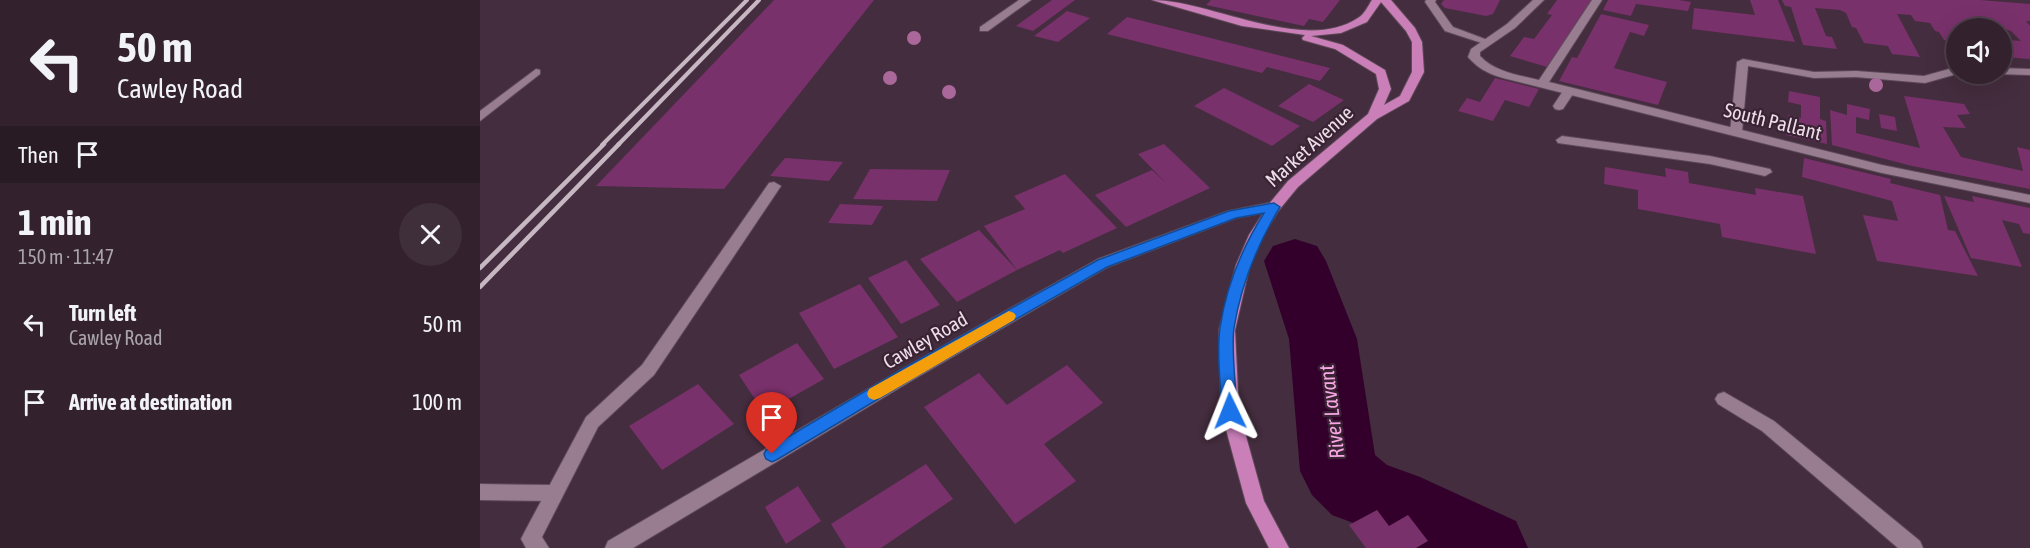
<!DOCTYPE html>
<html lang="en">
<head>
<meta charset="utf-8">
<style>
  body { margin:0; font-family:"Asap Condensed",sans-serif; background:#3e2f3a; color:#f1f3f6; height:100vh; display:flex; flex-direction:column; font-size:22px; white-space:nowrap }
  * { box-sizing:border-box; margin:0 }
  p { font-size:20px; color:#a9a4aa }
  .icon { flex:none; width:33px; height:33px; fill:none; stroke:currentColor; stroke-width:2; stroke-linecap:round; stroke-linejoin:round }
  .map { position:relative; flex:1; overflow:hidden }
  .panel { display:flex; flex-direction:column; background:#33222e; width:480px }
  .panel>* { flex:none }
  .guide { background:#33222e; color:#f1f3f6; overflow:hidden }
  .controls { position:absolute; left:1466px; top:18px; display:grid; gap:12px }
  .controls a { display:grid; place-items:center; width:66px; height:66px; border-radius:50%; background:#33222e; box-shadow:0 6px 24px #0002,0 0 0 2px #4e3f4a; font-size:30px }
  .pin { position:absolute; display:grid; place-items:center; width:51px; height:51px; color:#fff; margin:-62px -26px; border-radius:50% 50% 50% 0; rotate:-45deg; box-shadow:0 0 6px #0007 }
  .pin .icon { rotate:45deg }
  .me { position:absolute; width:66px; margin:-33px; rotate:358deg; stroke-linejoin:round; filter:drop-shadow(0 0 4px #0008) }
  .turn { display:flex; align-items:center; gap:21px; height:126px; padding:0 18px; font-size:27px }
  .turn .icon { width:78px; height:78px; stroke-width:2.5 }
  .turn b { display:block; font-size:42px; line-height:51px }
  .then { display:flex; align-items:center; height:57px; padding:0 18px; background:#0003; gap:12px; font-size:22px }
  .round { display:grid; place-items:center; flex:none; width:63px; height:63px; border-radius:32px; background:#3e2f3a }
  .headline { display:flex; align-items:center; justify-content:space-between; height:102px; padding:0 18px }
  h1 { font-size:36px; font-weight:700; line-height:45px }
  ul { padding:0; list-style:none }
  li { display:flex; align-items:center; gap:18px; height:78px; padding:0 18px }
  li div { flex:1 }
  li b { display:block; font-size:22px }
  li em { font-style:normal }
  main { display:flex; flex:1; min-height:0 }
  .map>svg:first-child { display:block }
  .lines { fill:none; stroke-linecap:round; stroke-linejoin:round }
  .river { fill:#33002c; fill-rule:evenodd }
  .building { fill:#79316b }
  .lane-casing { stroke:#5d4958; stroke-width:2 }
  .street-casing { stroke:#5d4958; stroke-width:2 }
  .primary-casing { stroke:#5d4958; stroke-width:2 }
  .lane { fill:#987d91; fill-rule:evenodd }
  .street { fill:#987d91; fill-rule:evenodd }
  .primary { fill:#ca7fb9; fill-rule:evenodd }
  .rail-far1 { stroke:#c7b7c3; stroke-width:4 }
  .rail { stroke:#c7b7c3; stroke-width:4.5 }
  .tree { fill:#aa689a }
  .route { fill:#1a73e8; stroke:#114b97; stroke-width:1.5 }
  .slow { fill:#f59e0b }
  .labels { text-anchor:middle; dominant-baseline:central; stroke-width:4.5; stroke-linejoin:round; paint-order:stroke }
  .street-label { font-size:20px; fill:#eddee9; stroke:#392334 }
  .water-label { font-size:21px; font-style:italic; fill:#f8a6e4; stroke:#392334 }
</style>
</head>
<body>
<main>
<section class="panel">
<div class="guide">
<div class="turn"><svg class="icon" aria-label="left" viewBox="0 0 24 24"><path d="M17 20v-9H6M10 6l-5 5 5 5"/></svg><div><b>50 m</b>Cawley Road</div></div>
<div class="then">Then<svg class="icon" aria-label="arrive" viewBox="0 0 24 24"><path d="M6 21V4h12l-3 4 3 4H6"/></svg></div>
</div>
<div class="headline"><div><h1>1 min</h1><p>150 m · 11:47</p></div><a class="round"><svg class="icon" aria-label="close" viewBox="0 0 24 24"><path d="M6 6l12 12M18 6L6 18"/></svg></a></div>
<ul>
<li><svg class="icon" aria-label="left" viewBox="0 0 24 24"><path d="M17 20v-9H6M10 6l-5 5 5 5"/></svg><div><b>Turn left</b><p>Cawley Road</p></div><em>50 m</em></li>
<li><svg class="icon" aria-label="arrive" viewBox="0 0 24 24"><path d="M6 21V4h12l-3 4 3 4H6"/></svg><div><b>Arrive at destination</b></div><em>100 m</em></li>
</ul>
</section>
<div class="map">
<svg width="1550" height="548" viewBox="0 0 1550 548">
  <rect width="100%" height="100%" fill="#442d3e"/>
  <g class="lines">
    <!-- river -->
    <path class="river" d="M815,239L837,246L846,261L877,339L895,455L907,465L940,477L1036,521L1048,548H924L884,527L852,515L832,495L820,471L809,339L784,261L793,246Z"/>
  </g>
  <!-- building -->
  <g class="building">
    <path d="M294,0H394L244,189L116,186Z"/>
    <path d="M572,0H595L553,31L536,26Z"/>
    <path d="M731,0H860L843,22L829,19L824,26L726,5Z"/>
    <path d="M964,0H1020L1013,14L1006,16L965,8L961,4Z"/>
    <path d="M1077,0H1113L1067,67L1030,56L1044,37L1054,39L1072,15L1067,14Z"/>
    <path d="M1128,0H1199L1211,2L1208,11L1156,4L1151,16L1123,10Z"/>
    <path d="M1270,0H1298L1315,42L1212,29L1214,8L1275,15Z"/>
    <path d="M1302,0H1500L1550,4V21H1546L1550,26V59L1523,57L1531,65L1521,64V32L1529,40L1541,41L1531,31L1521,28H1476V42L1464,40L1459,32L1455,31L1450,23L1435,21L1431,15L1417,14L1440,57L1412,54L1408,46L1384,43L1376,28L1372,27L1366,13L1360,10L1335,8L1346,36L1352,37L1357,49L1323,45L1311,7L1305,6Z"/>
    <path d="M587,11L610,18L578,42L554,36Z"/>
    <path d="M1121,14L1169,25L1164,36L1150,32L1134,68L1187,82L1178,105L1079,81L1092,57L1097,58Z"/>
    <path d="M647,17L798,55L850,68L840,81L787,67L782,73L627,34Z"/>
    <path d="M1015,78L1059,89L1049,107L1025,100L1013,121L978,111L987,98L1000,102Z"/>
    <path d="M829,84L864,100L833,122L798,106Z"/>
    <path d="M744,88L820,126L792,146L714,106Z"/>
    <path d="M1309,91L1340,97V119L1346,121L1347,144L1306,135L1308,115L1321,118V105L1308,102Z"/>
    <path d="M1424,96L1484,104L1490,114L1477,115L1486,128L1463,127L1481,157L1543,171L1537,147L1550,150V189L1432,166L1352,145L1350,110L1367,115V104L1390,109L1389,120L1376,117V133L1440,148Z"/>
    <path d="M1399,114L1415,117L1417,131L1401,128Z"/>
    <path d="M684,144L730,188L646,227L615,195L672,170L686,183L658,154Z"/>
    <path d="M305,158L363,162L349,181L290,176Z"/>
    <path d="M1324,158L1411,179L1410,183L1460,195L1468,230L1475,231L1498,276L1397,261L1383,215L1418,221L1412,201L1322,177Z"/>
    <path d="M1125,167L1186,177L1185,168L1208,172L1209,183L1276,195L1275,188L1323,196L1336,254L1242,237L1240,224L1158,209V190L1124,184Z"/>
    <path d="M390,169L470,170L457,201L373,199Z"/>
    <path d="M585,174L637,228L583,253L580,250L537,270L504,226L545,209L534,196Z"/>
    <path d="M1464,196L1494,202L1492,196L1550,208V234L1543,233L1539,224L1522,220L1542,267L1491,258Z"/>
    <path d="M360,204L403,206L392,225L348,223Z"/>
    <path d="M499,230L537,270L477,302L440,259Z"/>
    <path d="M426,260L460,305L421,324L388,278Z"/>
    <path d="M380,284L418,337L354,369L319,313Z"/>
    <path d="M317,343L344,379L284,413L259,375Z"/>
    <path d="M587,365L623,403L564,444L596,481L535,524L444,407L499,373L527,405Z"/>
    <path d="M218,384L254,424L182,470L149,426Z"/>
    <path d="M446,464L473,499L401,548H366L351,524Z"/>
    <path d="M318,486L341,521L306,544L285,507Z"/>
    <path d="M897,510L909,526L928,515L948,541L936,548H886L869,525Z"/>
  </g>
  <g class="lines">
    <!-- lane casing -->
    <g class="lane-casing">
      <g id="lane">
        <path d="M539,0H551L508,31H500V27Z"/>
        <path d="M946,0H956L955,2L973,27L1013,42L1008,45L965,31L945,2Z"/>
        <path d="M1263,59L1334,72L1376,71L1444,76L1476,67L1477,74L1445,83L1376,77L1334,78L1268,66L1262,132L1256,136L1250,132L1257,62Z"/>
        <path d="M1521,68L1550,69V75L1517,74H1521Z"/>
        <path d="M1089,87L1095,91L1083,109L1079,110L1075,109L1073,106L1085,88Z"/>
        <path d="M1082,136L1230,156L1290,169L1292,172L1285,176L1230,164L1078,143L1076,140Z"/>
        <path d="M1244,392L1294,421L1440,541L1443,548H1418L1282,431L1238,404L1235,399L1238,394Z"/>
        <path d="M0,484L74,485L81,487L83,493L81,499L74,501L0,500Z"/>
      </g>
    </g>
    <!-- street casing -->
    <g class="street-casing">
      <g id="street">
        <path d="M1053,0H1064L1035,28L1000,52V56C1015,72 1038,75 1059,80L1112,0H1122L1069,82L1402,165L1550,195V203L1402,173L1031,80C1014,76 1000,71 988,57L991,49L1027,24Z"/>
        <path d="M56,69L60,70V74L0,121V111Z"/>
        <path d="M294,182L301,186L174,375L118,427L62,537L69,548H46L41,539L44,533L106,417L162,365L289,183Z"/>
        <path d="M794,202L799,204L801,207L799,210L756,218L628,267L436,378L153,548H125L128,541L424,368L618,259L748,211Z"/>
      </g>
    </g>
    <!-- primary casing -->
    <g class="primary-casing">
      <path id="primary" d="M672,0C730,0 824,54 878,18C884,15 888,6 892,0H911L935,28L942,42L944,72L929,101L897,119L818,187L799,210L783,235L770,265L755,330L759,411L784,501L809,548H789L766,503L741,411L739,330L756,265L769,235L789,204L808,181L888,114L899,89L896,74L855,49L823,40L822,38L825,35L762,26ZM901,2L926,31L932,42V72L920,96L904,105L911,89L905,70L863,45L831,36L861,33L887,22Z"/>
    </g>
    <!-- lane -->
    <use href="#lane" class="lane"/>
    <!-- street -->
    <use href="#street" class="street"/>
    <!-- primary -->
    <use href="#primary" class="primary"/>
    <!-- rail-far1 -->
    <g class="rail-far1">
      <path d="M122,145L267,0"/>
      <path d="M138,145L279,0"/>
    </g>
    <!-- rail -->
    <g class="rail">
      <path d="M0,268L124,144"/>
      <path d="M0,287L139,144"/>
    </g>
  </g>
  <!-- trees -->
  <g class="tree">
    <circle cx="434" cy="38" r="7"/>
    <circle cx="410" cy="78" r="7"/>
    <circle cx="1396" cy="85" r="7"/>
    <circle cx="469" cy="92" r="7"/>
  </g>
  <!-- route -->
  <path class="route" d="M794,203L800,207C777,245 761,284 754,328C751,351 756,387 757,411L755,416L750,418L744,416L742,411C741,386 736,353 740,328C746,287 762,248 784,213L756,218L627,267L435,377L298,459L292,462L286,459L284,454L286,450L424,368L618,260L749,211Z"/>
  <!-- slow -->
  <path class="slow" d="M529,311L534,313L536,316L534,320L400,398L394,400L389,398L387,394L389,389Z"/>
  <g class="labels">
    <!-- street labels -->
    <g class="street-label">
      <text transform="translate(1293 121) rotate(14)">South Pallant</text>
      <text transform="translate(829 146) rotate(-42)">Market Avenue</text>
      <text transform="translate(445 340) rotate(-30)">Cawley Road</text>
    </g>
    <!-- water labels -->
    <g class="water-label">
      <text transform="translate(851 412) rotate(-97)">River Lavant</text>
    </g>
  </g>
</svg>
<div class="controls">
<a><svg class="icon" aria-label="sound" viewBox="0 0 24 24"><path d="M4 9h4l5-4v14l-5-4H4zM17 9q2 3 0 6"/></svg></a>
</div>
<div class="pin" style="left:292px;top:454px;background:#d93025"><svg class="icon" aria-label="arrive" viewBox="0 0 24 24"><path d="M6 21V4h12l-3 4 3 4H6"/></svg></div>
<svg class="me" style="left:750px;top:411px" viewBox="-20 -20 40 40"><path d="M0-17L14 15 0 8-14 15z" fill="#1a73e8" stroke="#fff" stroke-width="4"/></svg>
</div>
</main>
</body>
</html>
